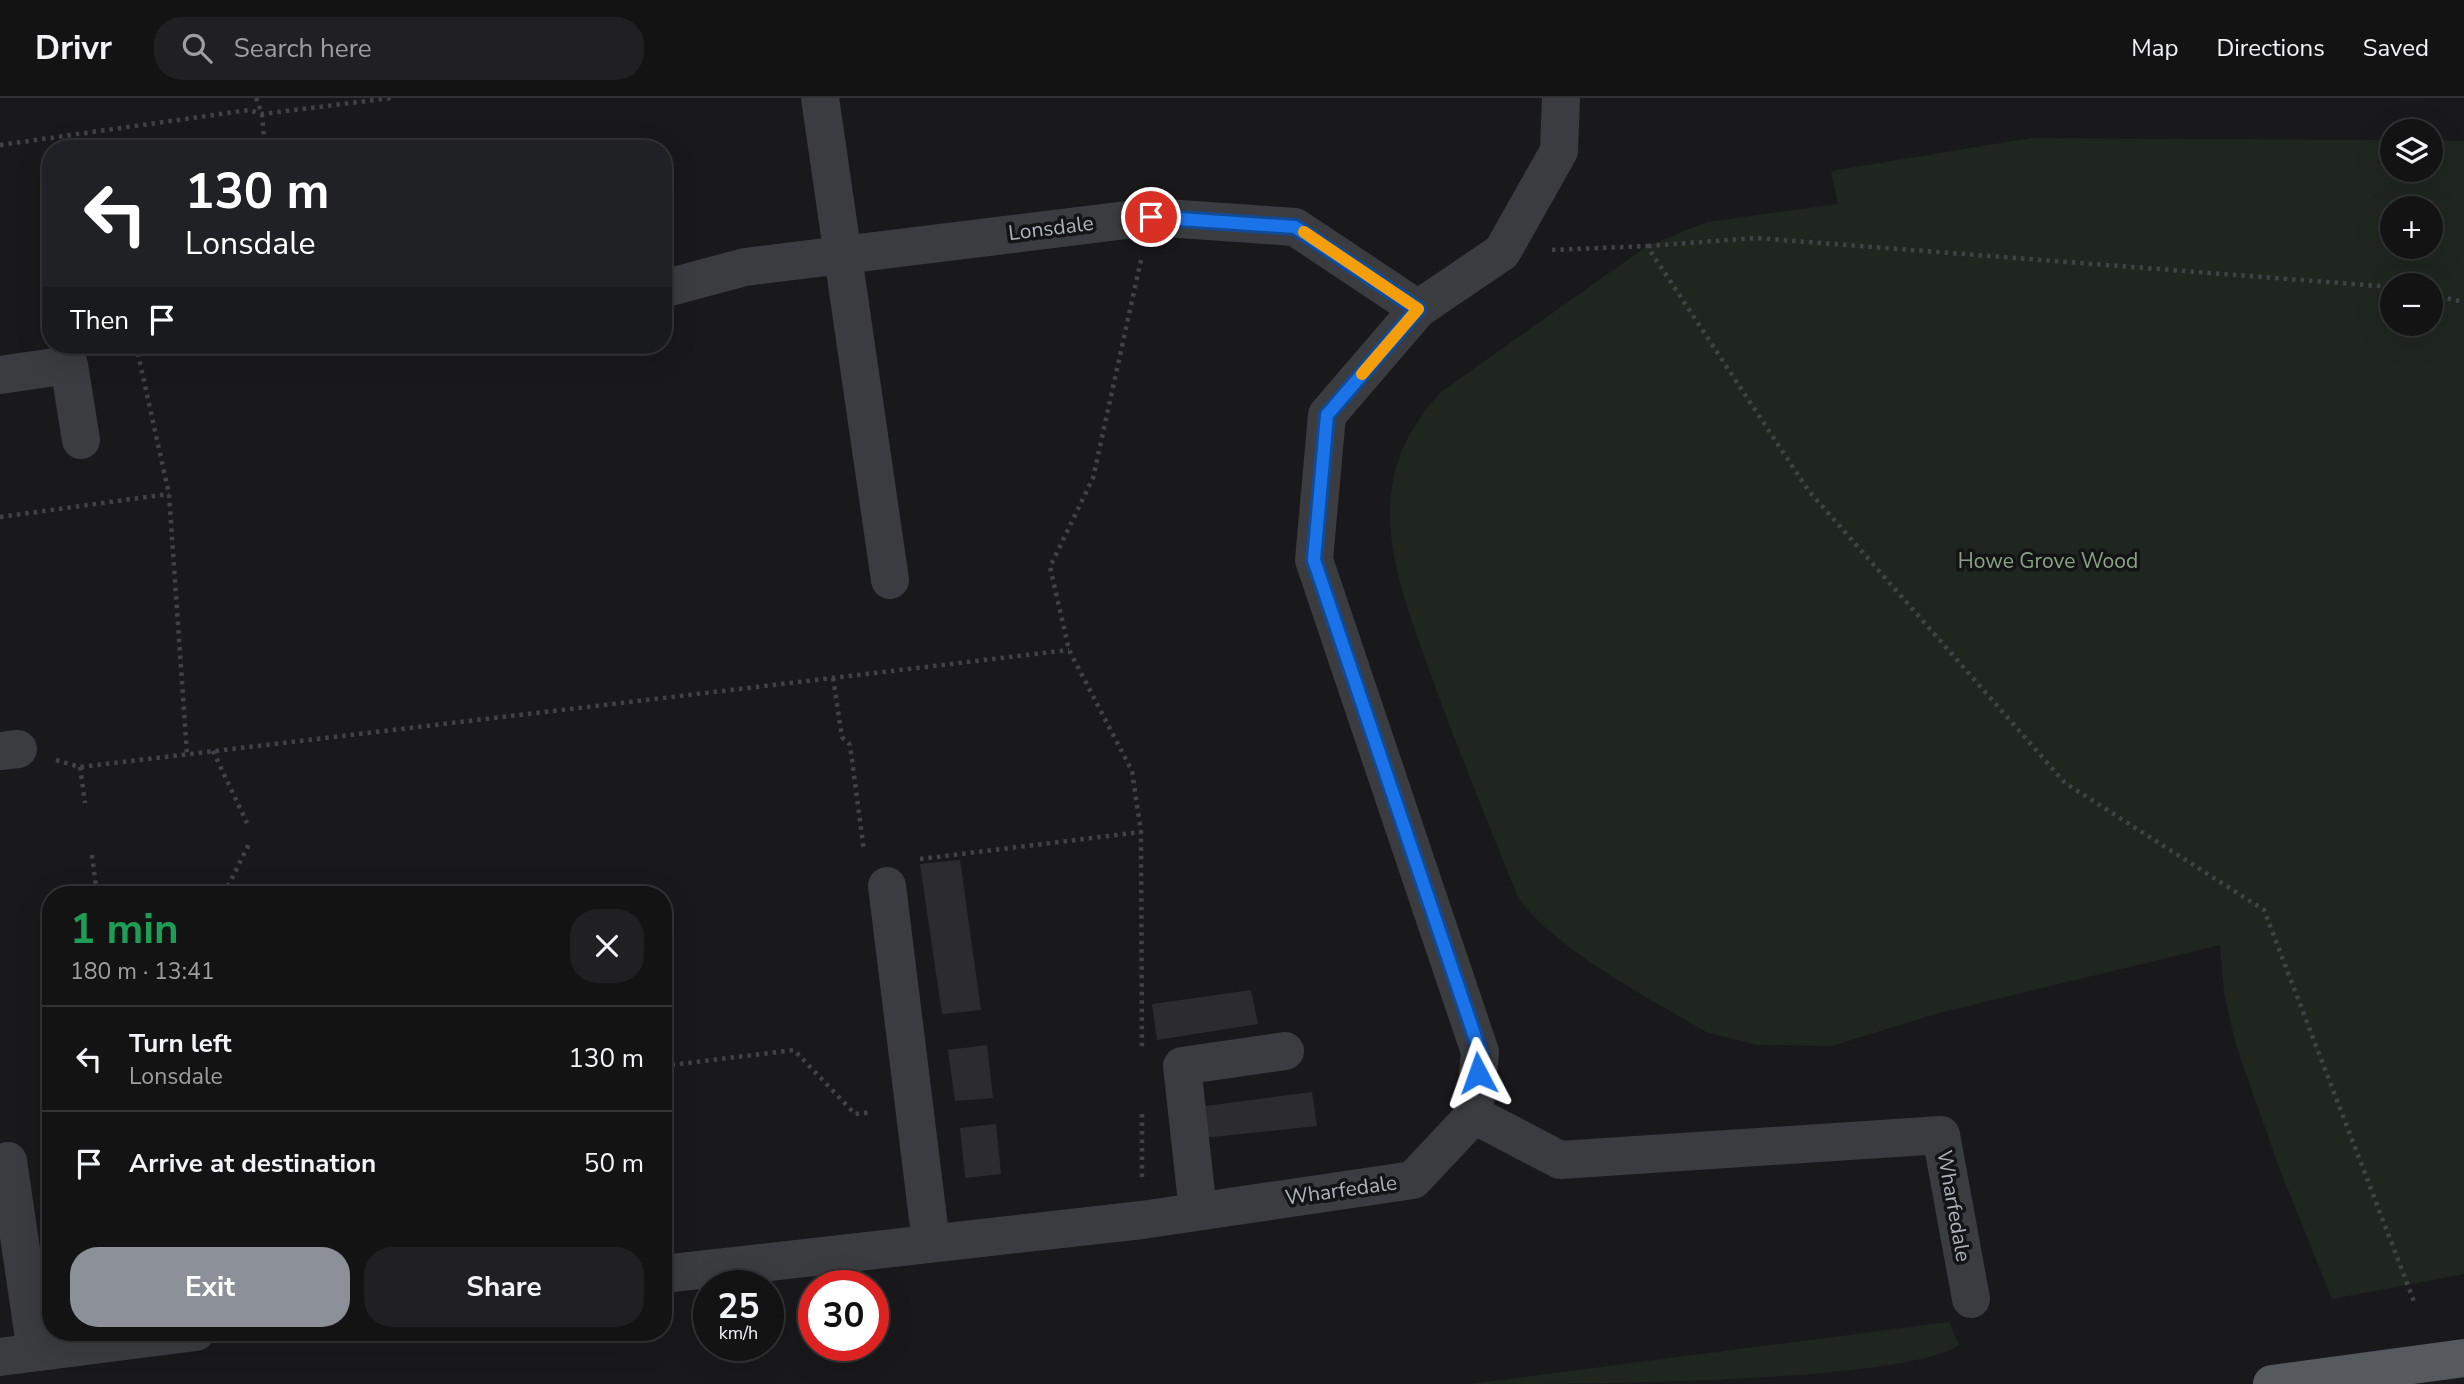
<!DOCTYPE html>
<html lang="en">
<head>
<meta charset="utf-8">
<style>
  body { margin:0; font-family:"Nunito Sans",sans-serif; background:#202022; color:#f1f3f6; height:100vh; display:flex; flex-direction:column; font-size:26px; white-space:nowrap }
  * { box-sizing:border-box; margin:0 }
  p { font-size:23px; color:#9d9ea0 }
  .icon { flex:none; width:38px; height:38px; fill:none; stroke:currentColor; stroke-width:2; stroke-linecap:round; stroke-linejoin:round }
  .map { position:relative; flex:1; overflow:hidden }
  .side { position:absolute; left:42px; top:788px; width:630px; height:455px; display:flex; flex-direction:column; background:#131314; border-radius:28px; box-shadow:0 7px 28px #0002,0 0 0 2px #323234 }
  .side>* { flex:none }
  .hud { position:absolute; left:42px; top:42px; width:630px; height:214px; border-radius:28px; box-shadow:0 7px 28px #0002,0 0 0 2px #323234; background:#202124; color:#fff; overflow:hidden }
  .buttons { position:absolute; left:2380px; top:21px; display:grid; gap:14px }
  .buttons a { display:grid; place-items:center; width:63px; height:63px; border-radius:50%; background:#131314; box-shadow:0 7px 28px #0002,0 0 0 2px #323234; font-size:35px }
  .speed { position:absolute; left:693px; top:1172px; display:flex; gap:14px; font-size:35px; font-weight:700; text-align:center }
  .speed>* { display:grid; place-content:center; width:91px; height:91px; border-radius:50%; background:#131314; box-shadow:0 7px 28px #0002,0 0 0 2px #323234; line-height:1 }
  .speed small { font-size:18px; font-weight:400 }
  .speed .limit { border:10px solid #d22; background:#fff; color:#111 }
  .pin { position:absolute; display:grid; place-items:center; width:60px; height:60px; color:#fff; margin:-30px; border:4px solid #fff; border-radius:50%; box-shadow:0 2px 7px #0007 }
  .me { position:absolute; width:77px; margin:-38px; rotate:356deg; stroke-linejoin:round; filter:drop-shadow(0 0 5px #0008) }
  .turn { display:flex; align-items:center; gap:24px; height:147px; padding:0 28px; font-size:32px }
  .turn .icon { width:91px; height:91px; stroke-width:2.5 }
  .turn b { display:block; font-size:49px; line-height:60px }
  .then { display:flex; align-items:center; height:66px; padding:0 28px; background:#0003; gap:14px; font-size:26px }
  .round { display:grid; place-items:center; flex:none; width:74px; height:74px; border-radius:28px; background:#202022 }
  .headline { display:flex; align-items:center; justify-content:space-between; height:119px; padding:0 28px }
  h1 { font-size:42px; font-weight:700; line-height:52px; color:#1e9e55 }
  .primary-button { display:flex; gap:14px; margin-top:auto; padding:14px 28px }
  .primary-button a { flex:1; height:80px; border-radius:28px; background:#8c9099; color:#fff; font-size:28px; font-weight:700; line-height:80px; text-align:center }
  .primary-button a+a { background:#202022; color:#f1f3f6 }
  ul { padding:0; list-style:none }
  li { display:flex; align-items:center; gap:21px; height:105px; padding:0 28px; border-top:2px solid #323234 }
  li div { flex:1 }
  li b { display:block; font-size:26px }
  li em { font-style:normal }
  header { display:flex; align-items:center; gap:42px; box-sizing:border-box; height:98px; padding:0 35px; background:#131314; border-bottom:2px solid #323234 }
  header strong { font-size:33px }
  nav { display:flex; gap:38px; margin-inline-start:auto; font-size:24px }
  .search { width:490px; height:63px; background:#202022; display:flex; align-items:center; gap:18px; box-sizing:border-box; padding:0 24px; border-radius:28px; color:#9d9ea0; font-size:26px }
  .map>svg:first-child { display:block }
  .green { fill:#1f261f; fill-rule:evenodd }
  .building { fill:#2c2c2f }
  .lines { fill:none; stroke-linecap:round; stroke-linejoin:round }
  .path { stroke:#404346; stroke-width:4.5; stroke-dasharray:3.5 5; stroke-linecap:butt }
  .minor { stroke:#3a3c40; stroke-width:38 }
  .major { stroke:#56595e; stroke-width:38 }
  .route-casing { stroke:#114b97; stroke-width:18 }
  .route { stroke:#1a73e8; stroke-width:12 }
  .slow { stroke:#f59e0b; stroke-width:12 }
  .labels { text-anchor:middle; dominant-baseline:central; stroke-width:7; stroke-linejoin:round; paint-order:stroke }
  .street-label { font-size:21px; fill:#acb3ba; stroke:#141416 }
  .park-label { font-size:21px; fill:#88a484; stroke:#141416 }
</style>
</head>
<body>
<header>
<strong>Drivr</strong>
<div class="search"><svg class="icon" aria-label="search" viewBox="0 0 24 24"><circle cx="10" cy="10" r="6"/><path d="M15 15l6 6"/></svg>Search here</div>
<nav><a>Map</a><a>Directions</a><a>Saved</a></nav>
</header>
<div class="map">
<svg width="2464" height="1286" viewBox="0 0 2464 1286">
  <rect width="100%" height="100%" fill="#19191b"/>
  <!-- green -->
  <g class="green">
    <path d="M2031,40L2392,42V72H2431V42L2464,43V1176L2332,1201L2277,1064L2235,944L2224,894L2220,847L1935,916L1832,948L1757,947L1706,934C1652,901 1549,849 1517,797C1486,720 1454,642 1426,563C1408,511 1385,454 1391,397C1395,356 1414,324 1441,294L1647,148L1707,124L1838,106L1831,73ZM2392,110H2431V149H2392ZM2392,187H2431V226H2392Z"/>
    <path d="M1949,1224L1959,1247C1902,1286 1561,1286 1470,1286Z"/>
  </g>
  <!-- building -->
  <g class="building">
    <path d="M960,762L981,912L942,916L920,766Z"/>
    <path d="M1251,892L1258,926L1157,942L1152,906Z"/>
    <path d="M987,947L993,1000L955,1003L948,952Z"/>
    <path d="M1312,994L1317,1028L1203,1040L1198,1009Z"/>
    <path d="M996,1026L1001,1076L965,1080L960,1030Z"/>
  </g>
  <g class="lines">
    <!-- path -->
    <g class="path">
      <path d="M256,0L262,16L265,51"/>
      <path d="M0,47L249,12L262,16L391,0"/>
      <path d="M1648,148L1756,140L2392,189"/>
      <path d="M1552,152L1647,148L1808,392L2065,685L2264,812L2415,1206"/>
      <path d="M1141,162L1093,380L1050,469L1069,552L1132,673L1141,734L1142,953"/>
      <path d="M2431,197L2464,204"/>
      <path d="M136,247L169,396L187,656"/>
      <path d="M0,419L169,396"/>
      <path d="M833,580L842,639L850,647L864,753"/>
      <path d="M213,653L247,725"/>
      <path d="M56,662L80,669L1069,552"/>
      <path d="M80,669L85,705"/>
      <path d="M92,757L97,796"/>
      <path d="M920,761L1141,734"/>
      <path d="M224,796L250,744"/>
      <path d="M663,968L794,952L855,1016L872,1014"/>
      <path d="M1142,1079V1011"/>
    </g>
    <!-- minor -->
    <g class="minor">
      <path d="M820,0L890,482"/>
      <path d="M663,191L745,169L1151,119L1295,129L1418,211"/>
      <path d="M0,277L69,267L81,342"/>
      <path d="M0,653L18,651"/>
      <path d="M887,788L931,1145"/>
      <path d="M1474,1017L1480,954L1314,462L1327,317L1418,211L1502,154L1559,53L1561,0"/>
      <path d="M8,1063L36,1254"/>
      <path d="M1198,1113L1182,968L1285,953"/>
      <path d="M663,1176L1142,1122L1413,1082L1474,1017L1560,1062L1941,1037L1971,1201"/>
      <path d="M0,1259L196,1234"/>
    </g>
    <!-- major -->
    <path class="major" d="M2272,1286L2464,1260"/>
  </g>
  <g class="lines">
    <!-- route casing -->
    <g class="route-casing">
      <path id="route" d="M1151,119L1295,129L1418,211L1327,317L1314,462L1480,954L1478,975"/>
    </g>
    <!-- route -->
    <use href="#route" class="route"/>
    <!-- slow -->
    <path class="slow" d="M1304,134L1418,211L1362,276"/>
  </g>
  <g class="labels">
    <!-- street labels -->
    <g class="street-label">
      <text transform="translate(1051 130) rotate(-7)">Lonsdale</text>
      <text transform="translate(1341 1092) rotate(-8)">Wharfedale</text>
      <text transform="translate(1954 1108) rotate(80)">Wharfedale</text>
    </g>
    <!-- park labels -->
    <g class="park-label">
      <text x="2048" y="463">Howe Grove Wood</text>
    </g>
  </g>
</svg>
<div class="buttons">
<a><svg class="icon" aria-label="layers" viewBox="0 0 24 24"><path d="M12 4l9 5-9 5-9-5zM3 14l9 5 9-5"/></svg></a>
<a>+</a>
<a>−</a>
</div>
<div class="speed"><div>25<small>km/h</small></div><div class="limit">30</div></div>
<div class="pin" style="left:1151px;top:119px;background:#d93025"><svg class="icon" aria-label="arrive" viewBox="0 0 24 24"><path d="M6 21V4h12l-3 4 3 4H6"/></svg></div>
<svg class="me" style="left:1478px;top:975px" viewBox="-20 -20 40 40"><path d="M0-17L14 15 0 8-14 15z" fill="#1a73e8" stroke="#fff" stroke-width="4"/></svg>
<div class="hud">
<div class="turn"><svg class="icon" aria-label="left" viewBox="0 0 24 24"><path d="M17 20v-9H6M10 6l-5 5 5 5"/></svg><div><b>130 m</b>Lonsdale</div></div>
<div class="then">Then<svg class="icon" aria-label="arrive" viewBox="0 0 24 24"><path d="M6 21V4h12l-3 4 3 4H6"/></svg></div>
</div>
<section class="side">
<div class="headline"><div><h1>1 min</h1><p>180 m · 13:41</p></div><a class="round"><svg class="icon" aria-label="close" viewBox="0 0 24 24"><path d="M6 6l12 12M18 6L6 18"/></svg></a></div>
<ul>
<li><svg class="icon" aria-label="left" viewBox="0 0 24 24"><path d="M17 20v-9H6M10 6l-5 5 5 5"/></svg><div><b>Turn left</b><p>Lonsdale</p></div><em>130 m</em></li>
<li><svg class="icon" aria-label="arrive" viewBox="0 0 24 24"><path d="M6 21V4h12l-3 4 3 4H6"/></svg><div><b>Arrive at destination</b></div><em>50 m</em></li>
</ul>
<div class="primary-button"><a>Exit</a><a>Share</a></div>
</section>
</div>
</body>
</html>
